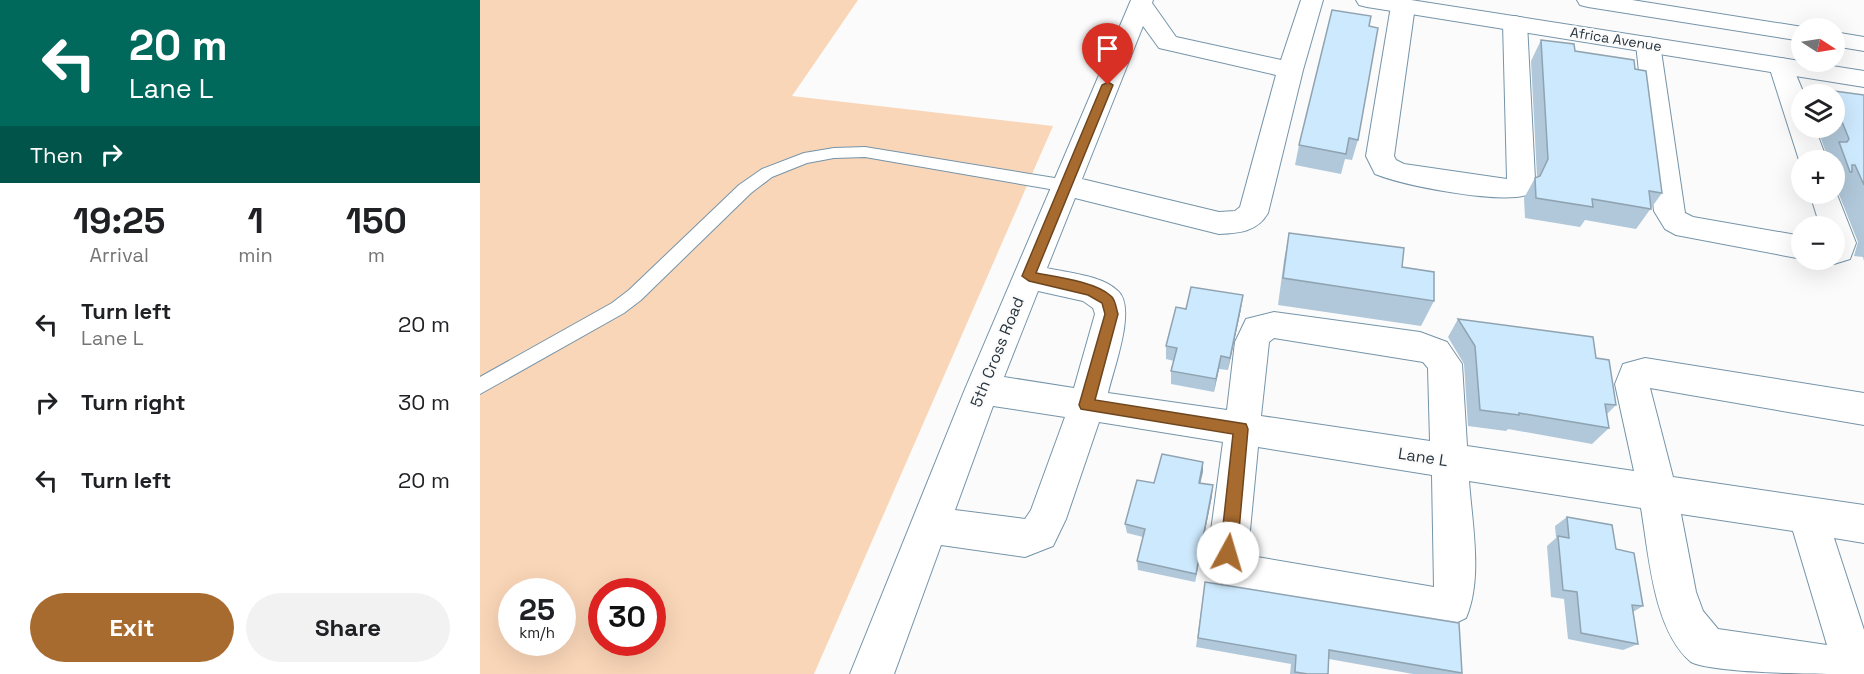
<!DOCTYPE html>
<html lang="en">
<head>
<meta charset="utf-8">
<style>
  body { margin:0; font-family:"Space Grotesk",sans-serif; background:#f2f2f2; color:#202124; height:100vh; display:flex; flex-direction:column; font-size:22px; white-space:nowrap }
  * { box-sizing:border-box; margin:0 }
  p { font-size:20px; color:#757577 }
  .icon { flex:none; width:33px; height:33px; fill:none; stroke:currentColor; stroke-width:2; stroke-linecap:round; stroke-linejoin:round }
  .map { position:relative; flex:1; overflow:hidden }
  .drawer { display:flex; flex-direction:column; background:#fff; width:480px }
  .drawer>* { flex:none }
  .hud { background:#00695c; color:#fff; overflow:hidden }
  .needle { width:39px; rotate:102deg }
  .fabs { position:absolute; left:1311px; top:18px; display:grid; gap:12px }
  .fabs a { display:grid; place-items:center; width:54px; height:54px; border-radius:50%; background:#fff; box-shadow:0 6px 24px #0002; font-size:30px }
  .speed { position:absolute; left:18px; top:578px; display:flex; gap:12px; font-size:30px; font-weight:700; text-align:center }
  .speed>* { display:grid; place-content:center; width:78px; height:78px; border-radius:50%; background:#fff; box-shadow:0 6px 24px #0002; line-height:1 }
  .speed small { font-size:15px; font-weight:400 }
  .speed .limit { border:9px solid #d22; background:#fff; color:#111 }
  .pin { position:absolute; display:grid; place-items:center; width:51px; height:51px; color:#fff; margin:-62px -26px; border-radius:50% 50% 50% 0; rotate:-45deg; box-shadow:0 0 6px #0007 }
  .pin .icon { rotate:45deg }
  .me { position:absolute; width:66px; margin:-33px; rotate:6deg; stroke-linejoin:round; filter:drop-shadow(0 0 4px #0008) }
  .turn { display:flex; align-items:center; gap:21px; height:126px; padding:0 30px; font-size:27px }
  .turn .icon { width:78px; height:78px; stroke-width:2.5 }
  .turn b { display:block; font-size:42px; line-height:51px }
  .then { display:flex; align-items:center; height:57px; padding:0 30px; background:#0003; gap:12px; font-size:22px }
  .eta { display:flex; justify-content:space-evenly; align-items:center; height:102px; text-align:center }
  .eta b { font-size:36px; font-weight:700; line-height:42px }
  .primary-button { display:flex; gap:12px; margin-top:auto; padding:12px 30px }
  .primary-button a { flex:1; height:69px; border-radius:36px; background:#a86b2f; color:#fff; font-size:24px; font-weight:700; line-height:69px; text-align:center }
  .primary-button a+a { background:#f2f2f2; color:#202124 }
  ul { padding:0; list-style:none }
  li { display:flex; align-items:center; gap:18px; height:78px; padding:0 30px }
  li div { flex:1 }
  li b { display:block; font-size:22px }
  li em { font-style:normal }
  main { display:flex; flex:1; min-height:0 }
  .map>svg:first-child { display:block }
  .green { fill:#fad6b8; fill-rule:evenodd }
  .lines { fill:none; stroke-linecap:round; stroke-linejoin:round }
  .lane-casing { stroke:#7594a9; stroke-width:2 }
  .street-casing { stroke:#7594a9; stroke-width:2 }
  .secondary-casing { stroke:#7594a9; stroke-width:2 }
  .lane { fill:#fff; fill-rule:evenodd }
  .street { fill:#fff; fill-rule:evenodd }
  .secondary { fill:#fff; fill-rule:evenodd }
  .wall { fill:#b0c8da }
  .shaded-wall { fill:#90a3b1 }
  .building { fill:#cde9fd; stroke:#90a3b1; stroke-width:1.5 }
  .route { fill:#a86b2f; stroke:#6d461f; stroke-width:1.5 }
  .labels { text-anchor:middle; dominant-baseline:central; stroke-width:4.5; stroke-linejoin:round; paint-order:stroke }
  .far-street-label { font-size:14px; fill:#28353e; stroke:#fbfbfb }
  .street-label { font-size:16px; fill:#28353e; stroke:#fbfbfb }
</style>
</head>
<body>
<main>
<section class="drawer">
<div class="hud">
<div class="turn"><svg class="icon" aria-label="left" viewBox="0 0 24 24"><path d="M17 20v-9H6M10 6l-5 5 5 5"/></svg><div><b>20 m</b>Lane L</div></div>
<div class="then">Then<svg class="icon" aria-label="right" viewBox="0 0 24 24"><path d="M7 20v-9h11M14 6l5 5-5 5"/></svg></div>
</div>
<div class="eta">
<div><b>19:25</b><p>Arrival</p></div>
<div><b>1</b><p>min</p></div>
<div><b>150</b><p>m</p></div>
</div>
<ul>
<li><svg class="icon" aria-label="left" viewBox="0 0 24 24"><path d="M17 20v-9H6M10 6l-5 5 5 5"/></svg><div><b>Turn left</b><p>Lane L</p></div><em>20 m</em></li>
<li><svg class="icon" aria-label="right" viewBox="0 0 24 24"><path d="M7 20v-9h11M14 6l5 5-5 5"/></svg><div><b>Turn right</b></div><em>30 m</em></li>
<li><svg class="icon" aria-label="left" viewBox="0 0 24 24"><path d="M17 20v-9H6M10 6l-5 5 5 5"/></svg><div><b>Turn left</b></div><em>20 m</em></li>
</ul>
<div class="primary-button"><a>Exit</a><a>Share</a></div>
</section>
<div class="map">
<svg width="1384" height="674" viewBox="0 0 1384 674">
  <rect width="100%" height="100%" fill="#fbfbfb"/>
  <!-- green -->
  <path class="green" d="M0,0H378L312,96L573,126L334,674H0ZM32,591H82V642H32ZM122,591H172V642H122Z"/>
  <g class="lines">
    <!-- lane casing -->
    <g class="lane-casing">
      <path id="lane" d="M385,147L587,180L592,182L595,186L592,190L587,192L385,157L354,158L327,163L292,177L271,193L161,300L144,313L0,394V377L132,303L149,290L259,185L282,169L324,153L354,148Z"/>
    </g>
    <!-- street casing -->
    <g class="street-casing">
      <g id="street">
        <path d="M651,0H673L672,3L696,37L801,60L821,0H843L823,70L788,213C777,232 759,233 739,234L595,198L567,268C588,273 621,275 638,291C657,308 633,370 628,393L747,410L755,342L766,319L794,312L940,332L967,342L982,364L987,446L1154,471L1135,384L1143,364L1165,358L1384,393V425L1170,388L1193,477L1384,505V543L1354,538L1384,630V674C1350,674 1235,674 1211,662C1173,630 1169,554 1161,508L989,481C992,523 1003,579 986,618L961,630L784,600L744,587L728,553L743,442L619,422L586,519L573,546L545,557L461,545L414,674H370L485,389ZM663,26L679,48L796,75L760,207L755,211L739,212L602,179ZM558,291L603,301L613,308L615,314L594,388L524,377ZM794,338L943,362L948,368L950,441L781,416L789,342ZM513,406L585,417L551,510L545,519L475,510ZM778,447L952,475L954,587L771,556L768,551ZM1201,514L1313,531L1347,645L1238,629L1223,611L1216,592Z"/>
        <path d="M927,0L931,1L935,6L914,156L916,160L924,164L1027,179L1023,23L1027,18L1035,16L1043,18L1047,23L1055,179L1047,195C1018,204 925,186 895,174L886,156L911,6L915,1Z"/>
        <path d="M1168,37L1177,39L1180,44L1205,213L1213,217L1322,236V259L1196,235L1185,229L1174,211L1156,44L1159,39Z"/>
        <path d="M1301,58L1310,60L1324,94H1322V128H1335L1347,160H1322V164L1319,160L1289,66L1292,60Z"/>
        <path d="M1354,187L1376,243L1370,259L1354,264L1343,260H1354V226H1340L1330,194H1354Z"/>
      </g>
    </g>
    <!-- secondary casing -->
    <g class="secondary-casing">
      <g id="secondary">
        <path d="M876,0H931L1384,71V87L887,7L879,5Z"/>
        <path d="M1097,0H1152L1329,28H1322V41L1108,7L1100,5Z"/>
        <path d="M1354,32L1384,37V51L1354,46Z"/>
      </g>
    </g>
    <!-- lane -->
    <use href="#lane" class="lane"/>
    <!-- street -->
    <use href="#street" class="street"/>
    <!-- secondary -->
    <use href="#secondary" class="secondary"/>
  </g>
  <!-- wall -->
  <g class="wall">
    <path d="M889,26L878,140L872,160L865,159L861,174L815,165L819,145Z"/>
    <path d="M1061,40L1155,69L1182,193L1156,229L1105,220L1100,227L1045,218L1044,198L1055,178L1057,177L1051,61Z"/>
    <path d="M1354,91L1384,95V261L1383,257L1374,256L1378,242L1356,187L1354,189V160H1342L1347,155L1337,128H1354V94H1351Z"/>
    <path d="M809,233L922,267L954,301L941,326L798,305L804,260Z"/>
    <path d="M706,309H761L748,370L739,369L734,392L691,384V371L694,361L686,359V346Z"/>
    <path d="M978,319L1116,358L1136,405L1127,414L1129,428L1112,444L1028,429L1026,431L988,426L984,364L968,337Z"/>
    <path d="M723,462L720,483L732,496L715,582L658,570L657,561L663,537L647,533L645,524L674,483Z"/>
    <path d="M1087,517L1136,549L1163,606L1153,612L1158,644L1143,650L1088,639L1084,599L1071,597L1067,546L1076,538L1075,526Z"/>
    <path d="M725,582L982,673L979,674H933L849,659L848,674H810L811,664L716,647Z"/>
  </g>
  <!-- shaded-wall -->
  <g class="shaded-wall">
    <path d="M763,295L761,309L748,370L750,358Z"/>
    <path d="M741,356L739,369L734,392L736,379Z"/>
    <path d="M723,462V472L718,493L719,483Z"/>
    <path d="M733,485L732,496L715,582L716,574Z"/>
  </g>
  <!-- building -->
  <g class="building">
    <path d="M852,10L891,16L889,26L898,28L878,140L869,138L866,154L819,145Z"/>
    <path d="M1061,40L1094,44L1095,51L1154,60L1155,69L1166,71L1182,193L1169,191L1171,209L1112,199L1113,207L1056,198L1055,178L1060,176L1068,159Z"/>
    <path d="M1354,91L1384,95V185L1375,165H1372V172H1370L1359,142H1367L1369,139L1356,107H1354V99H1357Z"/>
    <path d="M809,233L924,248L922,267L954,272V301L803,278Z"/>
    <path d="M711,287L763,295L750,358L741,356L736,379L691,371L697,348L686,346L696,307L706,309Z"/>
    <path d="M978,319L1113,337L1116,358L1129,360L1136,405L1125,404L1129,428L1039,413V415L1000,410L995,346Z"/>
    <path d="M682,454L723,462L719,483L733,485L716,574L657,561L665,529L645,524L657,480L674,483Z"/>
    <path d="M1087,517L1132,525L1136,549L1154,553L1163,606L1152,605L1158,644L1101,633L1097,592L1083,590L1078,536L1089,538Z"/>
    <path d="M725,582L979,623L982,673L849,650L848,674H828L815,672L816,655L718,638Z"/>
  </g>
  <!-- route -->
  <path class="route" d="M628,82L633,85L556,273C577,277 616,282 631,296C636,300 636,309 638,314L615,400L766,424L768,429L757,553L754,558L748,561L743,558L740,553L753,434L601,409L599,405L625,314L622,303L608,295L549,281L542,276L622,85Z"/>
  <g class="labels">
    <!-- far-street labels -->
    <g class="far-street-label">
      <text transform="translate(1136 39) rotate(9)">Africa Avenue</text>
    </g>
    <!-- street labels -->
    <g class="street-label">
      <text transform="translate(517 352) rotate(-68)">5th Cross Road</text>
      <text transform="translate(943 457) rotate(9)">Lane L</text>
    </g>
  </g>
</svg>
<div class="fabs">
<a><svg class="needle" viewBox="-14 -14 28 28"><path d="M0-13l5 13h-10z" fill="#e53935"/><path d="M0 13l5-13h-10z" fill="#757577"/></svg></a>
<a><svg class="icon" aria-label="layers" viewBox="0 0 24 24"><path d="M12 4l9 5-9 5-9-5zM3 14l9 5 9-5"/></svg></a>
<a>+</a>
<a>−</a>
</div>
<div class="speed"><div>25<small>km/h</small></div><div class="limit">30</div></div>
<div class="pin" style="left:628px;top:85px;background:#d93025"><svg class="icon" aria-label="arrive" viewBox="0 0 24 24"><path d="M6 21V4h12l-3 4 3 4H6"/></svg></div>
<svg class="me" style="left:748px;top:553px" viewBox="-20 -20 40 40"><circle r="19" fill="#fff"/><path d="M0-13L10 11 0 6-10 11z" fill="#a86b2f"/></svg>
</div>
</main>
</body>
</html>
